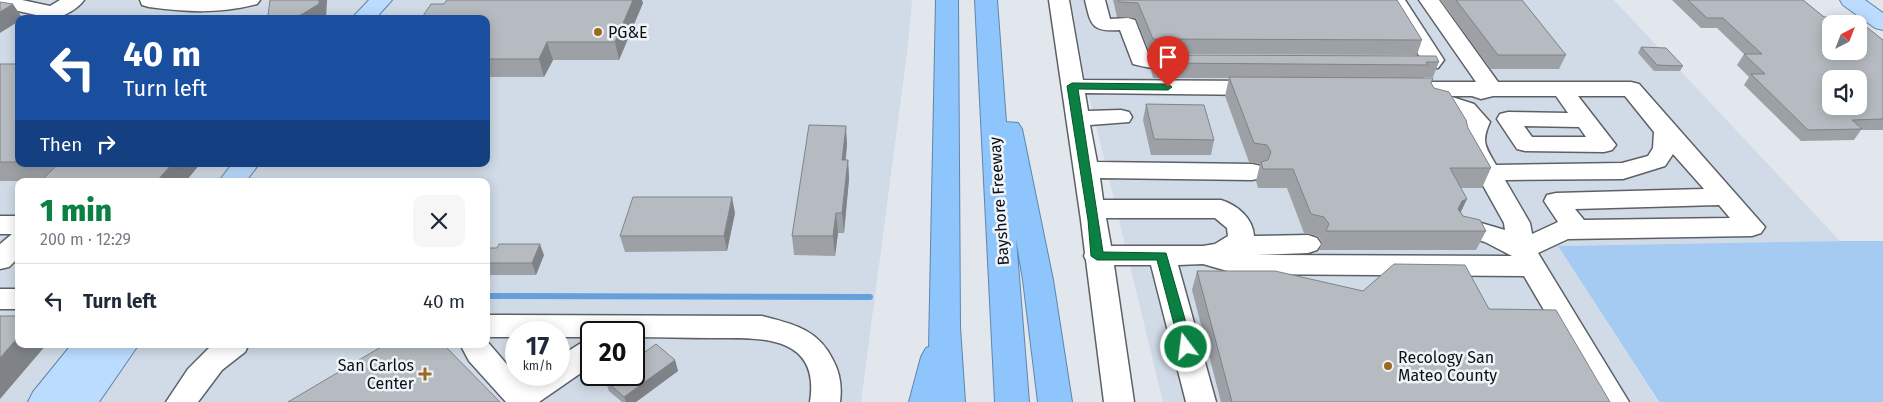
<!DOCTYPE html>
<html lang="en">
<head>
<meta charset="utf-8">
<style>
  body { margin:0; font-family:"Fira Sans",sans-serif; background:#f6f6f7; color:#1f2937; height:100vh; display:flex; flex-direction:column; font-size:19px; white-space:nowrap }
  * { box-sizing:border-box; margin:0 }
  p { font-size:16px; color:#747a83 }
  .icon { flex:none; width:28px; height:28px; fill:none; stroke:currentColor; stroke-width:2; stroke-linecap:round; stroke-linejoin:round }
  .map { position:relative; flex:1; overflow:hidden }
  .panel { position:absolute; left:15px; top:178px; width:475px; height:170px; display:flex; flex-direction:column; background:#fff; border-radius:10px; box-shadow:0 2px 12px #0003 }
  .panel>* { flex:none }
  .top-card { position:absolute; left:15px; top:15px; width:475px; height:152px; border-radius:10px; box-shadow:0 2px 12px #0003; background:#1a4fa0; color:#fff; overflow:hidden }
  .needle { width:32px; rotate:42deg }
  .tools { position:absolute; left:1822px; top:15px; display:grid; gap:10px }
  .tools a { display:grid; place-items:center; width:45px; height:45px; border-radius:10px; background:#fff; box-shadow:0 2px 12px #0003; font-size:25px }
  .speed { position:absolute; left:505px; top:321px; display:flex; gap:10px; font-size:25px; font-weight:700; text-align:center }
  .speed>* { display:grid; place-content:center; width:65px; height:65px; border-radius:50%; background:#fff; box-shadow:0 2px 12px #0003; line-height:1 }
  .speed small { font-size:12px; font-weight:400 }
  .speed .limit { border:2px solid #111; border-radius:8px; background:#fff; color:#111 }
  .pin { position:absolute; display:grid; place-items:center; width:42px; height:42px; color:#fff; margin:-51px -21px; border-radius:50% 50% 50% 0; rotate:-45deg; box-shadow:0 0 5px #0007 }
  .pin .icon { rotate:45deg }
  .me { position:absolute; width:55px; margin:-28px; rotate:345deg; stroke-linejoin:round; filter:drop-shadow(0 0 4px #0008) }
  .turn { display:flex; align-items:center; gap:18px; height:105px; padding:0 25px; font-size:22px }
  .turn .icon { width:65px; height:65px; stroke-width:2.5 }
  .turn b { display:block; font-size:35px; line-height:42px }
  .then { display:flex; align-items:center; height:48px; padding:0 25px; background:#0003; gap:10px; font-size:19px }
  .round { display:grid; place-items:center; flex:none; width:52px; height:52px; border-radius:10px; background:#f6f6f7 }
  .head { display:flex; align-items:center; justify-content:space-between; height:85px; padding:0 25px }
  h1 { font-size:30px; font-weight:800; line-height:38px; color:#0b8043 }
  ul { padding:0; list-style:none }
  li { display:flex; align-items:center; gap:15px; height:75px; padding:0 25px; border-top:1px solid #e0e1e3 }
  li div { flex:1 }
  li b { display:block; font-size:19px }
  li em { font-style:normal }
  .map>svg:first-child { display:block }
  .built { fill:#d0dbe7; fill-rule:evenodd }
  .green { fill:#a6cbf2 }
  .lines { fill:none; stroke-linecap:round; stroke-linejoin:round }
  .stream { stroke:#66a0dc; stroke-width:6 }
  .minor-casing { stroke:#5d6166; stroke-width:3 }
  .major-casing { stroke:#6185aa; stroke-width:2 }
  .highway-casing { stroke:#6185aa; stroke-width:2 }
  .minor { fill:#fff; fill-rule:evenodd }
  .major { fill:#bbdcfe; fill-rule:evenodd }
  .highway { fill:#8ec5fd; fill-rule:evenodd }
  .wall { fill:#9da1a6 }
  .shaded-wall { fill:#7f8387 }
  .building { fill:#b6bbc1; stroke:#7f8387; fill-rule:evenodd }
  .route { fill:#0b8043; stroke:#07532c }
  .poi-dot { fill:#9d6820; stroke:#eef4fa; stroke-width:2 }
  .labels { text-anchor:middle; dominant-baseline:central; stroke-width:5; stroke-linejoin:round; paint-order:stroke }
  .poi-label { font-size:16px; fill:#0d0f11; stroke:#eef4fa; text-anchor:start }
  .street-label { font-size:16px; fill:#0d0f11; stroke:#eef4fa }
</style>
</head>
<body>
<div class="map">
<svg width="1883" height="402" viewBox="0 0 1883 402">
  <rect width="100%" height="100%" fill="#e1e7ed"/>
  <!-- built -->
  <g class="built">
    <path d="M0,0H912L908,45L861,402H0ZM19,19H486V164H19ZM19,181H486V344H19ZM516,332H559V375H516ZM591,332H634V375H591Z"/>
    <path d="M1071,0H1614L1840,241L1558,246L1658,402H1163L1085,80Z"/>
  </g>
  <!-- green -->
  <path class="green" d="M1840,241H1883V402H1659L1558,246Z"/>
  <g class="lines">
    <!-- stream -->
    <path class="stream" d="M486,296L870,297"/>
    <!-- minor casing -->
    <g class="minor-casing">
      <g id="minor">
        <path d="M0,0H22L50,6L60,0H84C78,9 64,16 54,19L0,7Z"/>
        <path d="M140,0H260L257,4C220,14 186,12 149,7L142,5Z"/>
        <path d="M1049,0H1069L1083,80L1260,81L1268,83L1271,88L1268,93L1260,95L1085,93L1088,111L1121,110L1129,112L1132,117L1129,122L1090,125L1097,162L1252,164L1261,166L1264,172L1261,178L1252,180L1100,178L1103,200H1221C1237,205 1253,218 1254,236L1308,235L1317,238L1321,244L1317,250L1308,253L1256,255L1512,256L1485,242L1455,233L1451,227L1455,221L1464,218L1505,230L1504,223L1461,146L1460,136L1467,122L1453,111L1428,106L1425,101L1431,96H1402L1394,94L1391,89L1394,84L1402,82H1476L1419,0H1439L1498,82H1631L1639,84L1765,227L1761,233L1752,236L1568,239L1538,253L1629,402H1598L1524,276L1238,274L1203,264L1178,265L1216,402H1186L1151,265H1114L1134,402H1104L1086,260L1084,256L1085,253L1081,220ZM1449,96H1472L1481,99L1493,96H1556L1568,113L1508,112L1500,114L1497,119L1517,149L1525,151L1604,152L1612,150L1616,145L1578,96H1625L1654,132L1653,148L1648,156L1622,163L1496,165C1485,146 1481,142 1490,122L1474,104ZM1524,126L1579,127L1586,137H1532ZM1673,154L1704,189L1556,193L1547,195L1544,201L1558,222L1532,234L1530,223L1505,180L1623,179L1665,166ZM1719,205L1730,218L1584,220L1575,209ZM1106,218H1215L1227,228L1228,236L1215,244L1203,246H1111Z"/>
        <path d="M1085,0H1105L1110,19L1128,18L1135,20L1149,56H1185L1193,57L1196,62L1193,67C1174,71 1151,69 1133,64L1120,30C1091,32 1091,25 1085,0Z"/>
        <path d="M1385,0H1405L1444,60L1438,68L1405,69L1397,68L1394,63L1397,58L1420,57Z"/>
        <path d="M0,216H19V257L9,267L0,269V244L12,234H0Z"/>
        <rect x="0" y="289" width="19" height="20"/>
        <path d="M486,315L762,316C793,324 818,329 833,360C840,373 842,387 840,402H810C821,333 757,338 711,338C685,338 659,337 634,337V332H591V337H559V332H516V337H486Z"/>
        <path d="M486,340L516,375L523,381L532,375H559V357L581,343L591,340V366L539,402H506L469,361L460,344H486Z"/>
        <path d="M213,344H249L245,352L222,370L198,402H166L188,369Z"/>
      </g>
    </g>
    <!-- major casing -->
    <g class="major-casing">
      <g id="major">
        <path d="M369,0H392L375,19H351Z"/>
        <path d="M1840,0H1865L1883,13V30L1875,28L1843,5Z"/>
        <path d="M232,164H259L246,181H219Z"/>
        <path d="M72,344H139L99,402H28L33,392Z"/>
      </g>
    </g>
    <!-- highway casing -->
    <g class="highway-casing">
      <g id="highway">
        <path d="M936,0H958L960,327L965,402H909L921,357L926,348L929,347Z"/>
        <path d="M975,0H997L1006,122L1018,123L1022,129L1053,280L1072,402H1038L1023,280L1016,239L1029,402H995Z"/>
      </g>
    </g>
    <!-- minor -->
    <use href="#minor" class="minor"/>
    <!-- major -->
    <use href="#major" class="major"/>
    <!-- highway -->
    <use href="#highway" class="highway"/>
  </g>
  <!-- wall -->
  <g class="wall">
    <path d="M1113,0H1397L1422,40L1417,55L1150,54L1136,18L1117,17Z"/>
    <path d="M1440,0H1522L1566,55L1559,69H1491Z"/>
    <path d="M1672,0H1803L1824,17L1883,40V130H1861L1854,140L1801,141L1744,85L1749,77L1737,65L1744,54L1717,28H1701Z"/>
    <path d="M643,3L619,60H553L544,77H486V19Z"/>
    <path d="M1641,47L1683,66L1680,71H1654L1638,53Z"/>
    <path d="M1154,55L1439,62L1433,77H1424L1423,78L1431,83L1434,88L1468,128L1491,168L1482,188H1461V212L1463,216L1486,231L1476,250H1319L1322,242L1318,236L1304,233L1287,188H1258L1256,181L1260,164L1249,162L1225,96L1229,78H1153L1151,70Z"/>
    <path d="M0,64H19V164H200L186,181H0Z"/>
    <path d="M1146,104L1214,140L1211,155H1151L1143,120Z"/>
    <path d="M847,144L846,160H848L849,179L844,233H838L835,256L794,255L792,236Z"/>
    <path d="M735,213L727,251L625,252L620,236Z"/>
    <path d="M486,248L544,255L536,275H486Z"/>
    <path d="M1197,271L1363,291L1489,309L1610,402H1221L1192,290Z"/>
    <path d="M675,360L678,371L636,402H622L609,391L605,380Z"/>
  </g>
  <!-- shaded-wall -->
  <g class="shaded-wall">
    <path d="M319,0H327V1L326,18L294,19Z"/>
    <path d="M633,0H642L643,3L619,60L615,42Z"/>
    <path d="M13,4L23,19H19V21L0,33V12Z"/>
    <path d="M547,42L553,60L544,77L539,59Z"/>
    <path d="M846,126L847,144L843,179L842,160Z"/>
    <path d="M848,160L849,179L844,233L842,213Z"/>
    <path d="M172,164H200L186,181H157Z"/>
    <path d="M732,197L735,213L727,251L724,236Z"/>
    <path d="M1467,199L1458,218L1453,220L1462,201Z"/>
    <path d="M836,213L838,233L835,256L833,236Z"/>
    <path d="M540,244L544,255L536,275L532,263Z"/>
    <path d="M19,336V344H47L0,399V358Z"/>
    <path d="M675,360L678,371L636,402H626L624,397Z"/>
  </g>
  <!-- building -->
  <g class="building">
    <path d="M270,0H319V4L294,19H261L268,15Z"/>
    <path d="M447,0H633L615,42H547L539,59H486V19H421L431,4H444Z"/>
    <path d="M1118,0H1397L1422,40L1153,39L1138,3L1119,2Z"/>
    <path d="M1456,0H1522L1566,55H1498Z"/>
    <path d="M1688,0H1803L1824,17H1854L1883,40V119L1852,120L1862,129L1808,130L1751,74H1765L1744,54H1762L1723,18H1707ZM1831,24H1859V51H1831ZM1831,79H1859V106H1831Z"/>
    <path d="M0,2L13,4L0,12Z"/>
    <path d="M1641,47L1666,48L1683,66L1657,65Z"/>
    <path d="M1154,55L1436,56L1439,62H1426L1428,65L1156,63Z"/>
    <rect x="0" y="64" width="19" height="98"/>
    <path d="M1229,77L1433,78L1431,83L1434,88L1449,92L1466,120L1468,128L1491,168H1450L1467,199L1462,201L1458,209L1463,216L1480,220L1486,231H1326L1329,224L1324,217L1311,214L1293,169H1263L1261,162L1268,160L1271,152L1267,145L1254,143Z"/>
    <path d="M1146,104L1204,105L1214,140L1154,139Z"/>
    <path d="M809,125L846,126L842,160H848L842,213H836L833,236H792Z"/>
    <path d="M58,164H172L157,181H41Z"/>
    <path d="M633,197H732L724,236H620Z"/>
    <path d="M499,244H540L532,263H486V248H497Z"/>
    <path d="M1394,264L1465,265L1489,309L1556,310L1610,402H1232L1197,271H1275L1363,291Z"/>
    <path d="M0,316H19V336L0,358Z"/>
    <path d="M386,344H443L500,402H288Z"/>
    <path d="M656,344L675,360L624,397L605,380L612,375H634V360Z"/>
  </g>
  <!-- route -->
  <path class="route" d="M1072,83L1168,84L1172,87L1168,90L1078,89L1103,252L1166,253L1193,347L1191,351H1181L1180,347L1157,260H1097L1091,256L1088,220L1067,86Z"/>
  <!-- markers -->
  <g class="poi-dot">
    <circle cx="598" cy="32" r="5"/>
    <circle cx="1388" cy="366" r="5"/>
    <path d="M422.5 366.5h5v5h5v5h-5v5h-5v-5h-5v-5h5z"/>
  </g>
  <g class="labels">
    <!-- poi labels -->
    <g class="poi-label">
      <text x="608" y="32">PG&amp;E</text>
      <text x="1398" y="357">Recology San<tspan x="1398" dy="18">Mateo County</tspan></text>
      <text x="414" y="365" text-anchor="end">San Carlos<tspan x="414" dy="18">Center</tspan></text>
    </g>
    <!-- street labels -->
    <g class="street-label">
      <text transform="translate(999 201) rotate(-94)">Bayshore Freeway</text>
    </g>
  </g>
</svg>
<div class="tools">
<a><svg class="needle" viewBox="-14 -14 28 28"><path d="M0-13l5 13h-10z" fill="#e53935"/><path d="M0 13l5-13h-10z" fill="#747a83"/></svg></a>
<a><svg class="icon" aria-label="sound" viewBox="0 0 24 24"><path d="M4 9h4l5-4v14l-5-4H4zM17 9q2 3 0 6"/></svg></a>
</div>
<div class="speed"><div>17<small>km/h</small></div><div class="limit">20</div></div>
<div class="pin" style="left:1168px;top:87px;background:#d93025"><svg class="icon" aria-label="arrive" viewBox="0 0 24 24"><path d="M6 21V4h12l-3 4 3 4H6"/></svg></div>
<svg class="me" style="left:1186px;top:347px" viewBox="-20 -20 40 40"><circle r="17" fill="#0b8043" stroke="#fff" stroke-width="3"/><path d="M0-11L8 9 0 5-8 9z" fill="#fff"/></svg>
<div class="top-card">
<div class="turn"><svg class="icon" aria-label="left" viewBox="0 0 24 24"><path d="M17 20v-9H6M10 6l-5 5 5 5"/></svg><div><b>40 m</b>Turn left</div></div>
<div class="then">Then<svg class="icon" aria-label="right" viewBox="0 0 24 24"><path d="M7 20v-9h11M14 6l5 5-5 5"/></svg></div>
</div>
<section class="panel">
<div class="head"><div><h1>1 min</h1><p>200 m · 12:29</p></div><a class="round"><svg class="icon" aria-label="close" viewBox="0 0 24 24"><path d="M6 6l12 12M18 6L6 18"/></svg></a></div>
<ul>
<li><svg class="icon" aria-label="left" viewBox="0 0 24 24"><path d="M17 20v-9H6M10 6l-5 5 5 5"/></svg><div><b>Turn left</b></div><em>40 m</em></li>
</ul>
</section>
</div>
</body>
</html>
